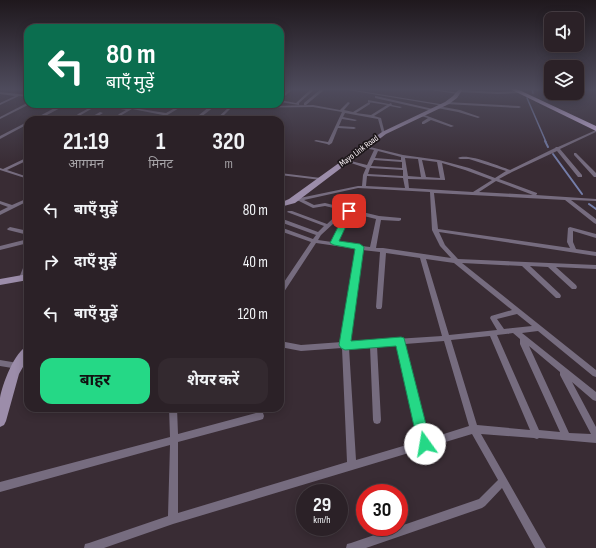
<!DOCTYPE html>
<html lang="hi">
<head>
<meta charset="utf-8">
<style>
  body { margin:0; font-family:"Sofia Sans Condensed","Noto Sans Devanagari",sans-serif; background:#33292f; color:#f1f3f6; height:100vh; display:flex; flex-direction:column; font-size:15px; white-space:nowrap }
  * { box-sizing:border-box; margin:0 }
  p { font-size:13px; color:#a6a3a7 }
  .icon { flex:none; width:22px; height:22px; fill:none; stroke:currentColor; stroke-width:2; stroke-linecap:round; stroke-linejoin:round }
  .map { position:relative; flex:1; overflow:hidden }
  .side { position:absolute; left:24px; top:116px; width:260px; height:296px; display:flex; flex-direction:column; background:#2b2127; border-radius:12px; box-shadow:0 2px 10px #0003,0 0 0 1px #473e44 }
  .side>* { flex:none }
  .banner { position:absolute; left:24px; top:24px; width:260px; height:84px; border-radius:12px; box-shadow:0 2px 10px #0003,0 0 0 1px #473e44; background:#0b6e4f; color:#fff; overflow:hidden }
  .fabs { position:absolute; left:544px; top:12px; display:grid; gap:8px }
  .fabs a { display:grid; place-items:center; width:40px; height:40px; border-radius:8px; background:#2b2127; box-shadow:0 2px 10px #0003,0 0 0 1px #473e44; font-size:20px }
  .speed { position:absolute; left:296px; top:484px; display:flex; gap:8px; font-size:20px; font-weight:700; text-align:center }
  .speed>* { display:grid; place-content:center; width:52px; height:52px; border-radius:50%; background:#2b2127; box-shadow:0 2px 10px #0003,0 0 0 1px #473e44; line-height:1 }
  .speed small { font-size:10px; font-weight:400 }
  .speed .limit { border:6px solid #d22; background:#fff; color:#111 }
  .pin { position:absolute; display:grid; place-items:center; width:34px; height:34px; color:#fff; margin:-17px; border-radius:8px; box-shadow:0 2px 6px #0006 }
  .me { position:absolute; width:44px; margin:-22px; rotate:347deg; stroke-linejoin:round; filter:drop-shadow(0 0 3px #0008) }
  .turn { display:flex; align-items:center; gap:14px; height:84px; padding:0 16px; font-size:18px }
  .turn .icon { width:52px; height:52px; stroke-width:2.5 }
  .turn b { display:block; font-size:28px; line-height:34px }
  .eta { display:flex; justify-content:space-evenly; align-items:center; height:68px; text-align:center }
  .eta b { font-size:24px; font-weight:700; line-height:28px }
  .primary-button { display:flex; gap:8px; margin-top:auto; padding:8px 16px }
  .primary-button a { flex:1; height:46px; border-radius:12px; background:#25d886; color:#111; font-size:16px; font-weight:700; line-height:46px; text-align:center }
  .primary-button a+a { background:#33292f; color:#f1f3f6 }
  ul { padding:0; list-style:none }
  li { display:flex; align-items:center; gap:12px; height:52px; padding:0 16px }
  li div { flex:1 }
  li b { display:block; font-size:15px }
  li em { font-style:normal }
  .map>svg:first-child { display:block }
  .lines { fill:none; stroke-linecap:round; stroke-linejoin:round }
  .stream-far1 { stroke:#747eaa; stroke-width:1.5 }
  .stream { stroke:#747eaa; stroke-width:2 }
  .street { fill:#766c7f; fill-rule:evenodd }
  .secondary { fill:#9c8daa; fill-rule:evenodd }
  .highway { fill:#d5bdeb; fill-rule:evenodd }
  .route { fill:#25d886; stroke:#188c57 }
  .labels { text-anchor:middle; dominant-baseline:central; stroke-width:3.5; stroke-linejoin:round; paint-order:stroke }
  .far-street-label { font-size:9px; fill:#faf1f6; stroke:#1d171a }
</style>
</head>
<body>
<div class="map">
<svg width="596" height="548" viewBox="0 0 596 548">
  <rect width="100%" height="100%" fill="#392c34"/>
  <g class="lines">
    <!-- stream-far1 -->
    <g class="stream-far1">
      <path d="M532,89L533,93"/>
      <path d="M527,98L546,142"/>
    </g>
    <!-- stream -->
    <g class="stream">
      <path d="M545,141L548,147"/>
      <path d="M553,154L582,194"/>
      <path d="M589,204L596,209"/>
    </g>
    <!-- street -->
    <g class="street">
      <path d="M289,89H293L280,100V97Z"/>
      <path d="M311,89H315L299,103V105L280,102V100L296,103Z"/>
      <path d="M321,89H325L306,105H304V103Z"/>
      <path d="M342,89H348L446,105L444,106Z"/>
      <path d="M425,89H432L460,93L458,94Z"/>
      <path d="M460,90L498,92L519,91L521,92L519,93L498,94L459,92Z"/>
      <path d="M0,92L28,95V97L19,96L0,105V103L15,96L0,94Z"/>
      <path d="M376,96L433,109L435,110L433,111L375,98V96Z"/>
      <path d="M368,100L389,104L391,103L392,105L402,107L400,108L390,106L374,116L381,118L385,134L382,133L378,119L345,113L343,117L357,120L355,121L342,119L339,126L354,127L356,128L354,129L338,128L332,143L329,145L327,144L314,141L316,140L328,142L342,112L313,107L231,108L219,120H215L228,108L214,107L197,120H193L210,106L194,105L192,104H205L238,107L313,105L340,110L348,102L350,103L344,110L353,112L369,102H370V104L356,113L371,115L387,105L368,102Z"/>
      <path d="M447,102L519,106L521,107L519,108L446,104V102Z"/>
      <path d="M27,103L30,104L0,119V117Z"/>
      <path d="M62,104C72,104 81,106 90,106C93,106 96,104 100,104L79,116L77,115L78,114L89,108L66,105L47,115L76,120H68L44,116L37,120H32Z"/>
      <path d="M136,104H140L134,108L166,113L182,104H186L159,120H154L163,115L132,109L120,116L118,115L119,114L126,110L103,106L105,105L129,108Z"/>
      <path d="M438,106L460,110L480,117L478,118L458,112L437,108V106Z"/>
      <path d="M100,112L103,113L91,120H86Z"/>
      <path d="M422,114L454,126L451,127L431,120L424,124H422V122L428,118L421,116V114Z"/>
      <path d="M125,115L128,116L122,120H117Z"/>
      <path d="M27,122H28V124L0,139V136Z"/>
      <path d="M596,130V132L560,149L582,175V177H578L557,151L512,172L499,179L537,193V194L536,195L596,199V201L571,200L596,219V224L594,223L565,200L434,193L438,229L570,248L567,242L568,228L570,227L596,234V238L573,231V242L576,249L596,252V256L439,232L445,245L458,259L596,265V269L556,267L576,285L577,287L576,289H572L548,267L530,266L560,294L561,296L560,298H556L522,266L462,263L596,370V377L593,376L538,331L522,333L596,392V401L593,400L572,382L596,427V443L539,438L537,439L534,438L481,434L546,548H535L502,488L485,506L482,508L366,548H346L347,544L351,543L479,499L498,480L472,434L173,524L104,548H84L85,544L89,543L168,516L170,445L0,492V482L170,437L169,408H177L178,434L260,412L263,413L264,416L263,419L260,420L178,442V513L347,462L342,348L301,351L280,347V341L301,345L342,342L357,249L316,243L282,295H280V288L311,242L280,231V227L313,239L316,235L280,222V218L318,232L324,226L287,212L288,211H292L327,224L342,210L325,206L313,208L299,201L290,202V200L358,186H362L363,175L366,168L345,161L347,160L367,165L374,150L365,148V146H366L403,155L439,160L469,168L495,178L506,171L469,159H460L458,158C468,153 498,166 510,170L555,148L556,147H558ZM378,151L401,157V160L375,158ZM405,158L418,159L421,177L408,176ZM374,160L402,162V168L371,166ZM422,160L437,162L440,178L426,177ZM442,163L465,170L492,180L473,192L409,188L408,179L445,180V179ZM370,168L403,170V176L368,174ZM367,176L403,178L405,188L366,186ZM496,181L533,195H534L479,192ZM358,188L430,192L432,230L440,246L451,258L383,248H376L381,220L399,221L401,220V218L379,216L325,203L314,205L304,200ZM346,212L332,242L318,240L321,235ZM351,213L376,219L370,247L337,243ZM362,250L380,252L376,307L377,309H381L382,307L386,253L420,258L442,336L349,342ZM426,259L454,263L512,310L491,316L490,318L497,330L449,335ZM517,314L532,326L504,329L497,319ZM513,333L520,339V344L560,432L539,430L497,335ZM490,336L530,430L477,425L451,340ZM444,341L469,426L428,439L405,344ZM398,344L420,441L356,460L349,348L370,346L373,420L374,423L377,424L380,423L381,420L377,346ZM529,346L560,372V375L591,434L569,433Z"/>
      <path d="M23,142L28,143V145L23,144Z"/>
      <path d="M574,153H576L596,173V177H594L574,155Z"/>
      <path d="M28,157V160L7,170L28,177V179L0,170V168L3,169Z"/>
      <path d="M280,173L321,178L323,179L321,180L280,175Z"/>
      <path d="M28,198V201L0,215V211L8,207L0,204V201L12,205Z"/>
      <path d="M10,227L28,231V235L8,230L7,229Z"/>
      <path d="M28,239V243L0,250V246Z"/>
      <path d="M28,261C28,268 27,273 24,279H20L19,278L25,263Z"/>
      <path d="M0,360L18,363L21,364L22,366L21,368L18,369L0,366Z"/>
    </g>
    <!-- secondary -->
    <g class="secondary">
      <path d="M459,89H463L457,98L449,104L386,134L295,203L280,207V203L289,199L382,132L445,102L453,96Z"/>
      <path d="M28,274V280L0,285V279Z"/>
      <path d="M28,346V358L19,374L6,421L4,425L0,427C0,418 0,407 0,398C2,385 15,350 28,346Z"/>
    </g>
    <!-- highway -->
    <path class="highway" d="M510,89H517L596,126V131Z"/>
  </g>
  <!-- sky -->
  <linearGradient id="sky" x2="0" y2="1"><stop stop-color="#1f181d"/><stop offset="0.54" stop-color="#4e4b5c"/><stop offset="1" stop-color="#4e4b5c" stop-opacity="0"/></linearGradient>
  <rect width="596" height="165" fill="url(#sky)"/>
  <!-- route -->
  <path class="route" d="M349,209L353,211L339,241L360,244L364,247L351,341L401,337L404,338L431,444L429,448L425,450L420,448L418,444L396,346L345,350L341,348L339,345L355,249L334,245L330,243L346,211Z"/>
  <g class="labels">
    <!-- far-street labels -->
    <g class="far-street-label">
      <text transform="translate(359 151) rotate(-37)">Mayo Link Road</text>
    </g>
  </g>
</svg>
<div class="fabs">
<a><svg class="icon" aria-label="sound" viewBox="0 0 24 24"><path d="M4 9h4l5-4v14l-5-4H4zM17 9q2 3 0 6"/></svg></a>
<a><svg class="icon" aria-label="layers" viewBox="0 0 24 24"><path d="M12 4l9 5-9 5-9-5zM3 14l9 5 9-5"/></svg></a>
</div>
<div class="speed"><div>29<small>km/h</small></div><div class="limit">30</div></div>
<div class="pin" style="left:349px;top:211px;background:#d93025"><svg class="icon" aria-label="arrive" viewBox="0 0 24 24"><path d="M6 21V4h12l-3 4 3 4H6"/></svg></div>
<svg class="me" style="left:425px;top:444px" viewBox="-20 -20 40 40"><circle r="19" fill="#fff"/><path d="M0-13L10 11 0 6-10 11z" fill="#25d886"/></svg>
<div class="banner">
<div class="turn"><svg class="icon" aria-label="left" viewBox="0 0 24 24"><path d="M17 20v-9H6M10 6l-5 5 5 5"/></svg><div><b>80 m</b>बाएँ मुड़ें</div></div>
</div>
<section class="side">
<div class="eta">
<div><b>21:19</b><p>आगमन</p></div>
<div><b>1</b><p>मिनट</p></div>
<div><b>320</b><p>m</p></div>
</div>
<ul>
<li><svg class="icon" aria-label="left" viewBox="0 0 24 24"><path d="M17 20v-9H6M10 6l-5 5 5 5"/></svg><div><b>बाएँ मुड़ें</b></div><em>80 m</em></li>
<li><svg class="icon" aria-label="right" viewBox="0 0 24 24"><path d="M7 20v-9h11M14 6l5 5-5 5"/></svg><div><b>दाएँ मुड़ें</b></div><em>40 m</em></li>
<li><svg class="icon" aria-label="left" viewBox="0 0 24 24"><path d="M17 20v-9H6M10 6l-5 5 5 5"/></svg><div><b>बाएँ मुड़ें</b></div><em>120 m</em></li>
</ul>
<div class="primary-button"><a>बाहर</a><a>शेयर करें</a></div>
</section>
</div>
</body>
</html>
